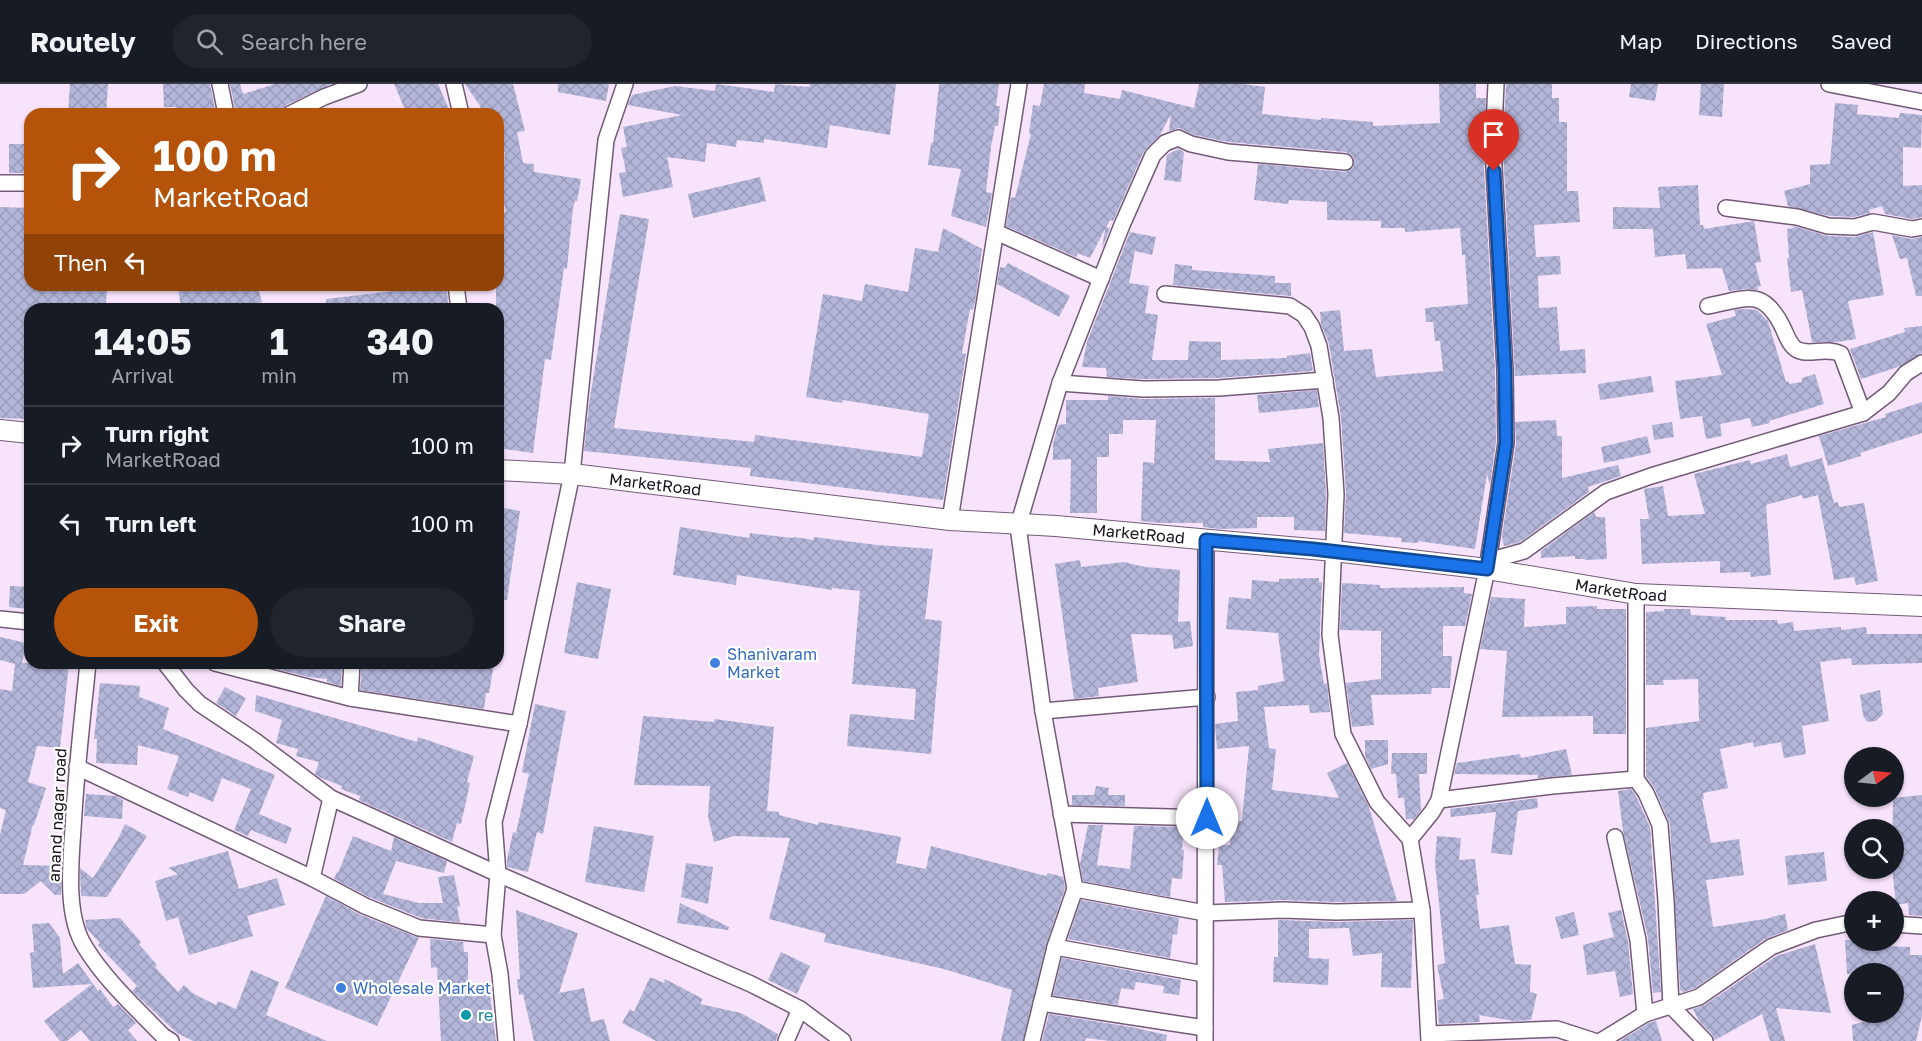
<!DOCTYPE html>
<html lang="en">
<head>
<meta charset="utf-8">
<style>
  body { margin:0; font-family:"Golos Text",sans-serif; background:#20242c; color:#f1f3f6; height:100vh; display:flex; flex-direction:column; font-size:22px; white-space:nowrap }
  * { box-sizing:border-box; margin:0 }
  p { font-size:20px; color:#9ea1a6 }
  .icon { flex:none; width:33px; height:33px; fill:none; stroke:currentColor; stroke-width:2; stroke-linecap:round; stroke-linejoin:round }
  .map { position:relative; flex:1; overflow:hidden }
  .panel { position:absolute; left:24px; top:219px; width:480px; height:366px; display:flex; flex-direction:column; background:#171b24; border-radius:18px; box-shadow:0 2px 4px #0004 }
  .panel>* { flex:none }
  .guide { position:absolute; left:24px; top:24px; width:480px; height:183px; border-radius:18px; box-shadow:0 2px 4px #0004; background:#b45309; color:#fff; overflow:hidden }
  .needle { width:39px; rotate:75deg }
  .buttons { position:absolute; left:1844px; top:663px; display:grid; gap:12px }
  .buttons a { display:grid; place-items:center; width:60px; height:60px; border-radius:50%; background:#171b24; box-shadow:0 2px 4px #0004; font-size:30px }
  .pin { position:absolute; display:grid; place-items:center; width:51px; height:51px; color:#fff; margin:-62px -26px; border-radius:50% 50% 50% 0; rotate:-45deg; box-shadow:0 0 6px #0007 }
  .pin .icon { rotate:45deg }
  .me { position:absolute; width:66px; margin:-33px; rotate:0deg; stroke-linejoin:round; filter:drop-shadow(0 0 4px #0008) }
  .turn { display:flex; align-items:center; gap:21px; height:126px; padding:0 30px; font-size:27px }
  .turn .icon { width:78px; height:78px; stroke-width:2.5 }
  .turn b { display:block; font-size:42px; line-height:51px }
  .then { display:flex; align-items:center; height:57px; padding:0 30px; background:#0003; gap:12px; font-size:22px }
  .eta { display:flex; justify-content:space-evenly; align-items:center; height:102px; text-align:center }
  .eta b { font-size:36px; font-weight:700; line-height:42px }
  .button { display:flex; gap:12px; margin-top:auto; padding:12px 30px }
  .button a { flex:1; height:69px; border-radius:36px; background:#b45309; color:#fff; font-size:24px; font-weight:700; line-height:69px; text-align:center }
  .button a+a { background:#20242c; color:#f1f3f6 }
  ul { padding:0; list-style:none }
  li { display:flex; align-items:center; gap:18px; height:78px; padding:0 30px; border-top:2px solid #363941 }
  li div { flex:1 }
  li b { display:block; font-size:22px }
  li em { font-style:normal }
  header { display:flex; align-items:center; gap:36px; box-sizing:border-box; height:84px; padding:0 30px; background:#171b24; border-bottom:2px solid #363941 }
  header strong { font-size:28px }
  nav { display:flex; gap:33px; margin-inline-start:auto; font-size:21px }
  .search { width:420px; height:54px; background:#20242c; display:flex; align-items:center; gap:15px; box-sizing:border-box; padding:0 21px; border-radius:33px; color:#9ea1a6; font-size:22px }
  .map>svg:first-child { display:block }
  .building { fill:url(#building-cross-hatch) }
  .lines { fill:none; stroke-linecap:round; stroke-linejoin:round }
  .minor-casing { stroke:#725b76; stroke-width:18 }
  .tertiary-casing { stroke:#725b76; stroke-width:22 }
  .minor { stroke:#fff; stroke-width:15 }
  .tertiary { stroke:#fff; stroke-width:20 }
  .route-casing { stroke:#114b97; stroke-width:15 }
  .route { stroke:#1a73e8; stroke-width:10 }
  .shop-dot { fill:#3f7fe0; stroke:#fff; stroke-width:2 }
  .culture-dot { fill:#0f9aa8; stroke:#fff; stroke-width:2 }
  .labels { text-anchor:middle; dominant-baseline:central; stroke-width:4.5; stroke-linejoin:round; paint-order:stroke }
  .street-label { font-size:16px; fill:#170f19; stroke:#fff }
  .shop-label { font-size:16px; fill:#366cbe; stroke:#fff; text-anchor:start }
  .culture-label { font-size:16px; fill:#0d838f; stroke:#fff; text-anchor:start }
</style>
</head>
<body>
<header>
<strong>Routely</strong>
<div class="search"><svg class="icon" aria-label="search" viewBox="0 0 24 24"><circle cx="10" cy="10" r="6"/><path d="M15 15l6 6"/></svg>Search here</div>
<nav><a>Map</a><a>Directions</a><a>Saved</a></nav>
</header>
<div class="map">
<svg width="1922" height="957" viewBox="0 0 1922 957">
  <defs>
    <pattern id="building-cross-hatch" width="8" height="8" patternUnits="userSpaceOnUse" patternTransform="scale(1.5)"><rect width="8" height="8" fill="#b3b6d9"/><path d="M0 0l8 8M0 8l8-8" fill="none" stroke="#999bba"/></pattern>
  </defs>
  <rect width="100%" height="100%" fill="#f8e3fc"/>
  <!-- building -->
  <g class="building">
    <path d="M70,0H108L106,30H68Z"/>
    <path d="M163,0H210L216,30H176V23H164Z"/>
    <path d="M230,0H240L243,10L275,0H331L286,21L281,27L272,30H236Z"/>
    <path d="M394,0H438L451,30H407Z"/>
    <path d="M465,0H513L525,47L517,48L523,79L534,80V88L581,95L577,117H575L573,123L567,185L564,184L551,276L545,275L533,369L498,364V225H496V201H498V130L506,128L502,109L505,68L498,69V30H482L480,22Z"/>
    <path d="M558,0H609L606,17L558,8Z"/>
    <path d="M716,0L774,8L775,0L809,3L810,0H896L890,51L830,41L827,64L764,55V59L737,56L736,63L707,59L705,78L667,73L673,103L623,113L619,89L626,88L621,64L627,63L623,43L682,31L628,21L632,11L675,2L715,7Z"/>
    <path d="M939,0H999L996,22H1000L998,42H995L991,63L986,108L992,109L986,143L951,132L961,85L928,81L931,59H933Z"/>
    <path d="M1044,0H1085L1084,9L1120,15L1122,6L1194,24L1199,0H1243L1265,3L1262,30L1321,36V34L1373,38V42L1440,39L1439,0H1476V14H1486L1483,66L1495,286L1496,358L1490,401L1487,390L1475,465L1418,457V459L1401,458L1402,454L1344,449L1346,409L1341,333L1329,260L1321,240L1320,228L1340,226L1344,267L1372,265L1376,293L1443,287L1440,257H1435L1433,238H1426L1425,224L1468,220L1465,171H1462L1460,144L1405,148V144H1381V137L1327,136V118L1289,116L1288,120L1254,116L1258,80L1345,88L1353,83L1354,74L1346,68L1229,58L1194,51L1179,44L1169,47L1171,30L1160,51L1144,67L1113,137L1110,136L1106,143L1110,144L1102,165L1105,145L1090,174L1078,169L1076,173L1006,142L1011,113L1015,114L1031,50L1029,49L1033,21L1040,22Z"/>
    <path d="M1506,0H1552V14H1559V38H1567V107H1578L1580,138L1534,141L1536,173L1560,172L1561,190L1538,192L1539,224L1557,223L1560,267L1585,265L1586,289L1515,292L1503,65Z"/>
    <path d="M1631,0H1658L1655,17L1629,13Z"/>
    <path d="M1701,0H1724L1722,33L1699,31Z"/>
    <path d="M1835,19L1858,21L1857,30L1899,34L1900,29L1922,31L1921,64L1903,63V102L1922,101V133L1912,135L1885,130L1882,122L1869,126L1870,129L1854,133L1830,132L1788,122L1784,107L1810,100V81L1830,80Z"/>
    <rect x="9" y="60" width="21" height="29"/>
    <path d="M1178,65L1184,68L1181,98L1164,96L1167,71Z"/>
    <path d="M760,93L766,117L693,134L688,110Z"/>
    <path d="M1698,101L1700,141H1703L1704,145L1754,137L1761,178L1755,179L1761,202L1757,203L1758,206L1744,205L1729,207L1722,184L1687,185L1685,170L1655,173L1653,145H1613V123L1660,124L1658,103Z"/>
    <path d="M0,123L30,124V201H108L105,225H30V335L0,334Z"/>
    <path d="M620,130L649,135L614,344L754,358L755,351L922,373L929,330L843,316L842,319L806,313L823,210L862,217L865,200L908,208L915,164L938,168L943,144L982,165L976,212L973,226L970,225L962,269L966,270L943,416L750,392L751,384L584,367L589,320Z"/>
    <path d="M1793,142L1828,152L1855,153L1873,148L1884,211L1848,217L1856,255L1837,258H1812L1802,206L1791,208L1787,174H1789L1787,145L1794,144Z"/>
    <path d="M1130,148L1156,153L1152,171L1135,167L1129,199L1149,202L1145,229L1158,231L1152,276H1188L1189,257L1221,258V276L1287,274V272L1310,269L1313,287L1219,294L1143,295L1107,293L1106,284L1082,283L1087,258Z"/>
    <path d="M1892,151L1911,155L1922,153V212H1916L1907,174L1900,175Z"/>
    <path d="M1008,179L1070,212L1059,233L997,200L1000,183L1005,184Z"/>
    <path d="M1175,180L1192,182V186L1275,192V199H1291V212L1173,201Z"/>
    <path d="M196,201H257L262,218L236,225H181L178,203Z"/>
    <path d="M410,201H446L449,225H326V215L410,205Z"/>
    <path d="M1745,225L1757,226L1768,237L1786,298L1789,297V300L1802,298V294L1815,290L1824,320L1769,337L1770,339L1752,343L1750,334L1720,340L1722,352L1706,355L1702,332L1680,335L1675,297L1722,291L1706,240L1736,232L1734,226Z"/>
    <path d="M1922,242V269L1898,283L1861,295L1850,265L1905,248L1904,244Z"/>
    <path d="M1651,292L1654,308L1600,316L1598,300Z"/>
    <path d="M1317,306L1319,323L1259,329L1257,311Z"/>
    <path d="M1108,312L1143,315L1215,314V376L1270,378L1268,365L1323,359L1326,410L1325,447L1294,446V433H1257V444L1219,445L1203,443V439H1161L1141,437L1143,378L1154,379L1156,336H1123V350H1109V373H1097V429H1070L1071,375L1053,376V360L1058,341L1066,340V316H1108Z"/>
    <path d="M1922,318V349L1860,369L1861,372L1828,382L1819,352L1886,333L1885,330Z"/>
    <path d="M1556,336L1557,352H1562V394L1618,381L1621,392L1588,403L1589,408L1520,458L1504,462L1502,452L1516,360L1515,338Z"/>
    <path d="M1672,338L1674,353L1654,356L1652,341Z"/>
    <path d="M1647,352L1651,369L1604,379L1601,363Z"/>
    <path d="M1787,370L1790,383L1822,374L1834,419L1838,418L1839,423L1864,419L1878,497L1856,501L1854,493L1834,496L1818,411L1803,415L1802,411L1766,421L1771,491L1751,493L1750,488L1720,489V477L1642,480L1640,435H1649L1644,405L1663,402L1668,432L1705,430L1694,390L1750,376L1751,380Z"/>
    <path d="M498,423L520,427L507,516L498,515Z"/>
    <path d="M1594,428L1596,433H1605L1607,475L1585,476V475H1575V472L1541,474V467Z"/>
    <path d="M680,443L749,454L750,449L793,454L794,453L814,456V453L877,461L933,465L925,535L942,537L931,670L847,662L850,630L914,636L916,605L852,600L860,507L832,504V506L737,491L736,501L673,491Z"/>
    <path d="M1080,476L1081,483L1124,478L1145,483L1180,486L1178,538L1190,537L1193,562L1174,565L1172,551L1131,550L1138,598L1098,604L1099,612L1074,615L1055,480Z"/>
    <path d="M1319,494V498H1322L1319,571L1324,600L1327,599L1330,628L1310,629L1309,621L1264,623L1269,664L1276,665L1272,706L1339,714L1327,689L1347,679L1369,723L1397,817L1336,818L1283,816L1225,818L1222,781H1217L1219,761H1230L1229,737H1242L1249,662L1217,665L1215,640L1238,637L1236,608L1258,606V602L1284,597L1278,549L1226,545L1229,513L1251,515L1252,496L1279,498V495Z"/>
    <path d="M577,498L611,505L598,575L564,569Z"/>
    <path d="M1342,499L1380,501V504L1464,503V509L1472,510L1465,542H1443V572H1452L1450,604H1432L1431,610L1371,611L1374,641L1352,643L1346,599L1381,595V547L1340,546Z"/>
    <path d="M10,502L30,503V525L9,523Z"/>
    <path d="M1491,513L1525,515L1524,543L1566,540V523L1597,522V525H1626V650H1593V632L1502,633L1507,567L1480,565Z"/>
    <path d="M1664,525H1690L1691,531L1726,533L1725,536H1777L1778,540L1793,538L1794,547L1841,543V546L1866,543L1867,550H1922V579L1852,581L1851,574L1820,578L1829,637L1802,642L1806,670L1784,674L1781,658L1754,663L1753,658L1720,665L1728,704L1703,709L1704,715H1702L1711,759L1739,755L1744,791L1706,796L1713,843L1771,834V833L1785,830L1788,846L1765,855L1695,904L1683,908L1680,906L1670,740L1655,705L1646,692V644L1699,637L1698,595L1663,596L1664,601H1646V528L1664,527Z"/>
    <path d="M0,553L26,559L22,579H69L60,664L37,662L28,698L46,704L34,741L33,740L23,781L61,782V811H55L41,797L24,810H0V751L6,726L0,724V605L12,607L15,580L0,576Z"/>
    <path d="M272,579H342L341,602L327,598V595L309,593L272,584Z"/>
    <path d="M362,579L409,580L494,579L489,609H486L484,625L360,606Z"/>
    <path d="M100,599L140,602L139,613L169,624L163,645L275,691L259,730L292,744L286,760L251,746L248,752L234,746L251,705L222,694L213,718L190,708L188,713L167,705L179,672L138,661L137,681L96,679L97,655H94Z"/>
    <path d="M225,603L246,614L236,632L216,619Z"/>
    <path d="M1880,606L1883,630L1876,637L1867,638L1863,631L1860,611Z"/>
    <path d="M256,611L417,658L418,653L474,672L467,698L470,699L461,740L457,739L452,758L359,716L360,712L341,705L342,702L321,694L315,690L319,678L296,672L298,665L276,659L282,636L255,627Z"/>
    <path d="M535,620L566,627L543,750L537,748L528,788L507,783V776L513,748L516,749L529,690L522,688Z"/>
    <path d="M643,632L714,638L715,635L774,643L767,727L779,728V731L818,741L819,738L901,753L896,779L926,785L931,762L1046,792L1048,789L1063,793L1065,804L1046,861L1023,957H1001L1012,906L944,885L824,858L826,850L769,835L790,754L734,752L714,758L708,732L710,702L634,701Z"/>
    <path d="M1365,656H1388V680L1371,685L1365,672Z"/>
    <path d="M1566,665L1572,691L1538,694V691L1454,690L1457,679L1520,670L1521,674Z"/>
    <path d="M1392,669H1427V690H1419L1421,726L1414,735H1406L1404,714H1398L1396,690H1391Z"/>
    <path d="M1096,702L1109,704L1108,711H1125V722L1072,721V711H1094Z"/>
    <path d="M1631,705L1637,714L1650,743L1661,908L1653,909L1648,854L1623,747L1618,707Z"/>
    <path d="M86,710L116,712L123,716L122,735L84,732Z"/>
    <path d="M1922,711V832L1909,831L1908,819L1896,821L1892,784L1893,714Z"/>
    <path d="M1537,714L1538,724L1518,727L1512,771L1491,769L1496,728L1451,733L1450,725Z"/>
    <path d="M125,740L147,752L107,813L81,812L80,784L93,794L118,755Z"/>
    <path d="M1088,741H1103L1097,781L1130,785L1134,742L1184,743L1182,766H1184L1182,795L1172,794L1170,813L1083,797L1080,780Z"/>
    <path d="M594,742L654,752L644,808L585,798Z"/>
    <path d="M353,752L391,767L394,753L447,777L444,789L396,777L383,810L419,819H443L438,793L454,791L460,822L457,823L460,838L429,835V833L428,835L421,834L369,813L334,795L337,788L338,789Z"/>
    <path d="M1437,752L1461,754L1459,776L1475,775L1479,811H1476L1480,845L1509,841L1515,880L1531,881L1530,908L1537,910L1531,936L1514,937L1479,931L1480,938L1439,940L1437,916L1444,915L1437,881L1445,879L1435,779Z"/>
    <path d="M228,767L239,805L277,794L285,821L247,832L253,852L189,871L178,833L166,837L155,797L178,790L168,784Z"/>
    <path d="M1824,768L1827,797L1788,801L1785,772Z"/>
    <path d="M686,779L713,783L708,820L681,813Z"/>
    <path d="M326,812L361,831L419,854L377,942L285,904Z"/>
    <path d="M1081,816L1179,834L1177,851L1173,850L1170,874L1068,855Z"/>
    <path d="M680,819L729,843L728,846L677,839Z"/>
    <path d="M516,826L578,849L559,909L584,904L591,938L604,935L610,957H534L523,910L519,911L517,895H520Z"/>
    <path d="M1621,826L1628,858L1633,910L1620,913L1615,887L1587,891L1583,861L1614,853L1608,829Z"/>
    <path d="M1574,828L1579,851L1561,855L1555,833Z"/>
    <path d="M120,834L141,858L139,860L157,881L155,883L178,908L184,901L194,910L216,921L218,917L236,925L251,886L279,898L266,931L327,957H193L177,949L132,907L137,902L98,861L100,859L87,845L85,836Z"/>
    <path d="M1278,836L1336,838L1413,836L1411,904L1381,903L1382,869L1353,872L1349,844L1309,845V874L1329,875L1328,901L1273,898L1274,873H1278Z"/>
    <path d="M49,839L60,854L63,890L78,879L98,907L100,905L113,923L118,920L136,939L128,946L137,957H90L81,946L67,957H60L44,937L92,900L33,904L30,869L34,868L32,840Z"/>
    <path d="M430,855L463,858L464,868H468V904L489,903L496,957H441L437,883L431,884Z"/>
    <path d="M1845,856H1884L1883,862L1910,863V871H1922V932L1916,957H1853L1852,941L1893,930V890H1847Z"/>
    <path d="M1815,860L1831,929L1776,924L1785,957H1770L1762,930L1715,956L1712,950L1699,937L1693,925L1705,921L1776,872Z"/>
    <path d="M781,868L810,882L797,910L768,896Z"/>
    <path d="M1062,874L1181,896L1179,911L1163,909L1164,902L1136,898L1134,906L1121,904L1118,921L1053,911Z"/>
    <path d="M650,893L664,899L665,895L703,915L700,920L741,929L778,950L776,957H656L622,939L630,925L634,928Z"/>
    <path d="M1049,930L1131,943L1167,951L1166,957H1110L1086,954L1085,957H1042Z"/>
    <path d="M1656,937L1662,957H1620L1649,939Z"/>
  </g>
  <g class="lines">
    <!-- minor casing -->
    <g class="minor-casing">
      <g id="minor">
        <path d="M220,0L226,30"/>
        <path d="M454,0L461,30"/>
        <path d="M1829,0L1922,18"/>
        <path d="M290,30L324,13L359,0"/>
        <path d="M1345,78L1228,68L1191,60L1178,54L1165,59L1153,71L1122,141L1060,299L1018,442L1043,627L1075,805L1205,829L1283,826L1336,828L1422,826"/>
        <path d="M0,99H30"/>
        <path d="M1726,124L1797,133L1828,142L1855,143L1873,138L1912,145L1922,143"/>
        <path d="M996,148L1101,195"/>
        <path d="M456,201L459,225"/>
        <path d="M1165,210L1290,222L1304,231L1312,243L1319,262L1331,334L1336,410L1330,551L1343,650L1377,718L1410,755"/>
        <path d="M1708,222C1748,214 1764,203 1784,246C1787,253 1790,261 1796,265C1809,273 1825,262 1841,270L1863,329"/>
        <path d="M1060,299L1143,305L1219,304L1325,296"/>
        <path d="M950,436L1019,0"/>
        <path d="M1488,477L1524,467L1606,408L1651,392L1863,329L1889,309L1906,289L1922,279"/>
        <path d="M1636,510V695L1646,709L1660,741L1666,817L1671,922L1705,957"/>
        <path d="M0,535L30,538"/>
        <path d="M88,579C83,629 77,679 74,729C72,768 63,829 85,863C105,896 136,924 163,952L171,957"/>
        <path d="M165,579L186,606L200,620L254,656L331,714L498,790L751,900L800,925L843,957"/>
        <path d="M215,579L350,614L519,640"/>
        <path d="M350,614L352,579"/>
        <path d="M1043,627L1207,613"/>
        <path d="M77,683L312,794"/>
        <path d="M331,714L312,794L365,822L419,844L493,851"/>
        <path d="M1439,716L1552,702L1636,695"/>
        <path d="M1061,730L1207,734"/>
        <path d="M1615,753L1638,856L1645,930"/>
        <path d="M1893,840L1922,842"/>
        <path d="M1055,863L1204,890"/>
        <path d="M1041,919L1205,944"/>
        <path d="M1429,950L1557,945L1594,957"/>
        <path d="M506,957L500,890L493,851L498,790L494,738L519,640L572,390L606,56L625,0"/>
        <path d="M786,957L800,925"/>
        <path d="M1032,957L1055,863L1075,805"/>
        <path d="M1205,957L1206,456"/>
        <path d="M1429,957L1422,826L1410,755L1432,728L1439,716L1487,485L1506,359L1505,286L1493,65L1496,0"/>
        <path d="M1601,957L1645,930L1699,913L1771,863L1816,846L1854,838"/>
      </g>
    </g>
    <!-- tertiary casing -->
    <g class="tertiary-casing">
      <g id="tertiary">
        <path d="M0,346L30,349"/>
        <path id="s1" d="M498,386L572,390L950,436L1056,442L1334,467L1487,485L1636,510L1922,522"/>
      </g>
    </g>
    <!-- minor -->
    <use href="#minor" class="minor"/>
    <!-- tertiary -->
    <use href="#tertiary" class="tertiary"/>
  </g>
  <g class="lines">
    <!-- route casing -->
    <g class="route-casing">
      <path id="route" d="M1207,734L1206,456L1313,465L1487,485L1506,359L1505,286L1494,87"/>
    </g>
    <!-- route -->
    <use href="#route" class="route"/>
  </g>
  <!-- markers -->
  <g class="shop-dot">
    <circle cx="715" cy="579" r="6"/>
    <circle cx="341" cy="904" r="6"/>
  </g>
  <circle class="culture-dot" cx="466" cy="931" r="6"/>
  <g class="labels">
    <!-- street labels -->
    <g class="street-label">
      <text stroke="none"><textPath href="#s1" startOffset="158">MarketRoad</textPath></text>
      <text stroke="none"><textPath href="#s1" startOffset="644">MarketRoad</textPath></text>
      <text stroke="none"><textPath href="#s1" startOffset="1130">MarketRoad</textPath></text>
      <text transform="translate(57 731) rotate(-87)">anand nagar road</text>
    </g>
    <!-- shop labels -->
    <g class="shop-label">
      <text x="727" y="570">Shanivaram<tspan x="727" dy="18">Market</tspan></text>
      <text x="353" y="904">Wholesale Market</text>
    </g>
    <!-- culture labels -->
    <g class="culture-label">
      <text x="478" y="931">re</text>
    </g>
  </g>
</svg>
<div class="buttons">
<a><svg class="needle" viewBox="-14 -14 28 28"><path d="M0-13l5 13h-10z" fill="#e53935"/><path d="M0 13l5-13h-10z" fill="#9ea1a6"/></svg></a>
<a><svg class="icon" aria-label="search" viewBox="0 0 24 24"><circle cx="10" cy="10" r="6"/><path d="M15 15l6 6"/></svg></a>
<a>+</a>
<a>−</a>
</div>
<div class="pin" style="left:1494px;top:87px;background:#d93025"><svg class="icon" aria-label="arrive" viewBox="0 0 24 24"><path d="M6 21V4h12l-3 4 3 4H6"/></svg></div>
<svg class="me" style="left:1207px;top:734px" viewBox="-20 -20 40 40"><circle r="19" fill="#fff"/><path d="M0-13L10 11 0 6-10 11z" fill="#1a73e8"/></svg>
<div class="guide">
<div class="turn"><svg class="icon" aria-label="right" viewBox="0 0 24 24"><path d="M7 20v-9h11M14 6l5 5-5 5"/></svg><div><b>100 m</b>MarketRoad</div></div>
<div class="then">Then<svg class="icon" aria-label="left" viewBox="0 0 24 24"><path d="M17 20v-9H6M10 6l-5 5 5 5"/></svg></div>
</div>
<section class="panel">
<div class="eta">
<div><b>14:05</b><p>Arrival</p></div>
<div><b>1</b><p>min</p></div>
<div><b>340</b><p>m</p></div>
</div>
<ul>
<li><svg class="icon" aria-label="right" viewBox="0 0 24 24"><path d="M7 20v-9h11M14 6l5 5-5 5"/></svg><div><b>Turn right</b><p>MarketRoad</p></div><em>100 m</em></li>
<li><svg class="icon" aria-label="left" viewBox="0 0 24 24"><path d="M17 20v-9H6M10 6l-5 5 5 5"/></svg><div><b>Turn left</b></div><em>100 m</em></li>
</ul>
<div class="button"><a>Exit</a><a>Share</a></div>
</section>
</div>
</body>
</html>
